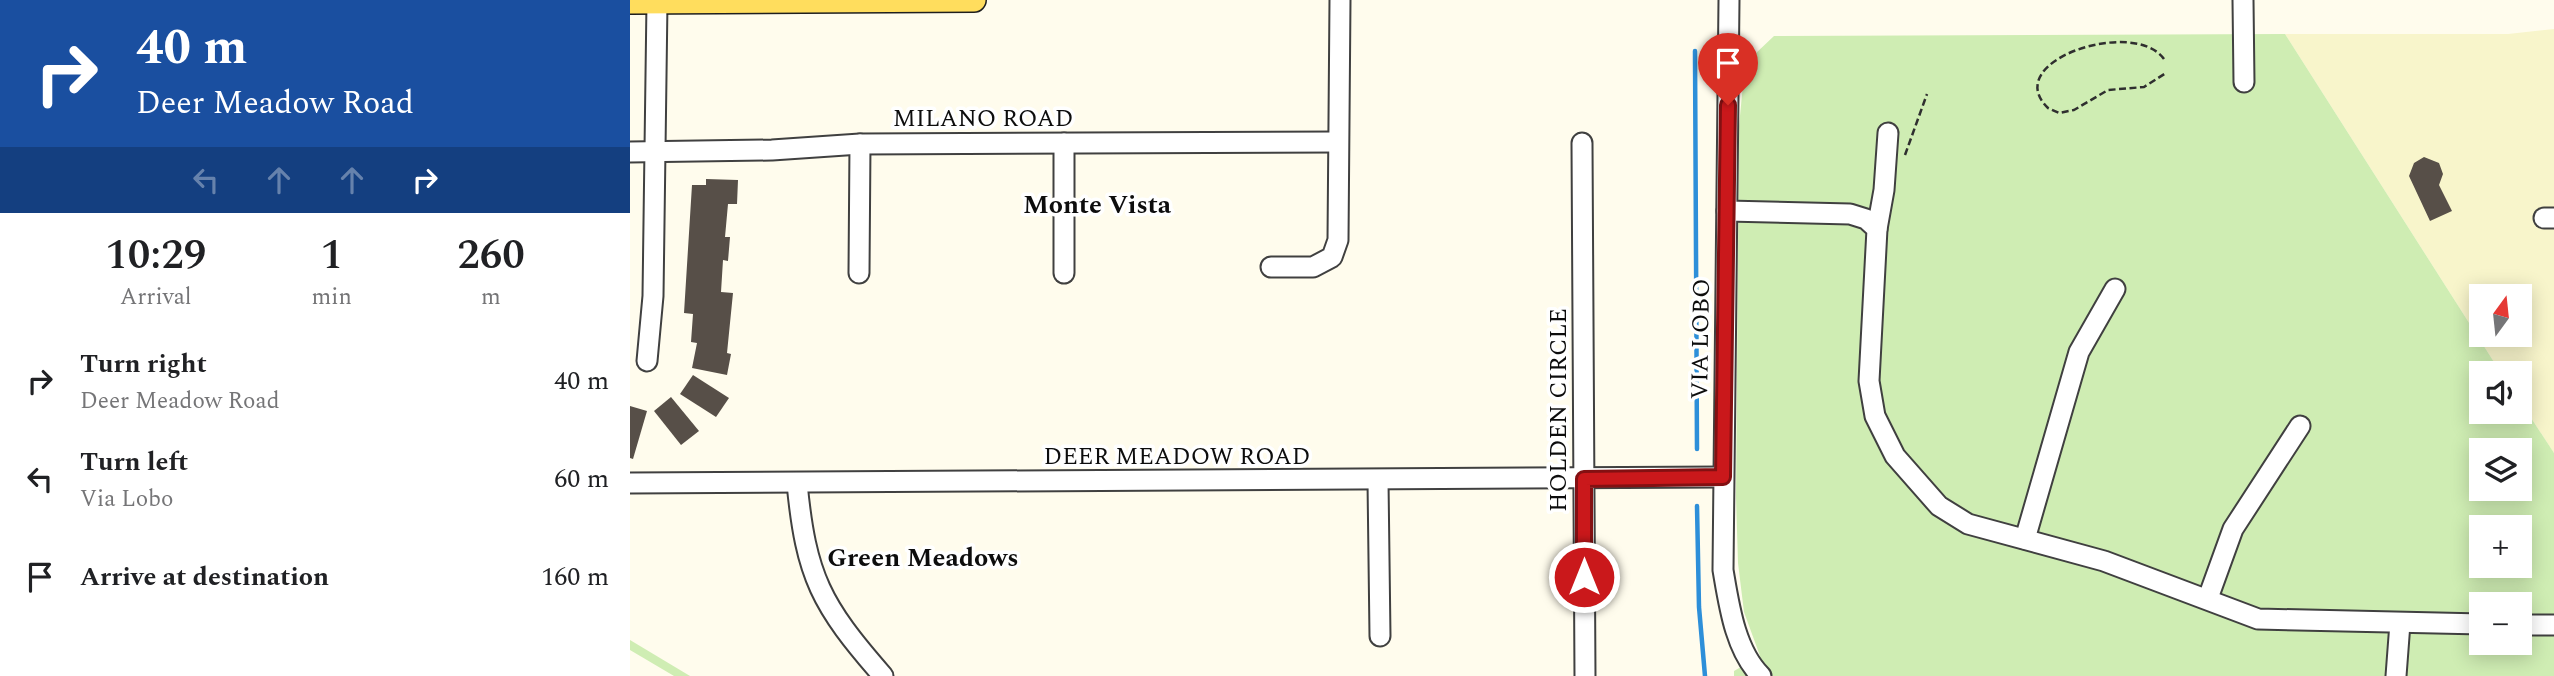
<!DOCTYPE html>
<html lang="en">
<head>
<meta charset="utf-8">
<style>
  body { margin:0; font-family:Spectral,serif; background:#f6f6f6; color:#202124; height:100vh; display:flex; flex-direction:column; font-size:26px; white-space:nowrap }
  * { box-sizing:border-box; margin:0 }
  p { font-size:23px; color:#757577 }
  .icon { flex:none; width:38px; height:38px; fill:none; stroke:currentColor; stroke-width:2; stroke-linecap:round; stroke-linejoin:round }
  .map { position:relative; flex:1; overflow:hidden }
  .panel { display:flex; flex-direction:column; background:#fff; width:630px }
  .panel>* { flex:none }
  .top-card { background:#1a4fa0; color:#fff; overflow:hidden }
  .needle { width:46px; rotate:15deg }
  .controls { position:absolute; left:1839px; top:284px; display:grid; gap:14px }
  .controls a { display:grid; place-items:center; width:63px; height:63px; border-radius:0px; background:#fff; box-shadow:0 4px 18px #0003; font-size:35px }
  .pin { position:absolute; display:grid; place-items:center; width:60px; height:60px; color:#fff; margin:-72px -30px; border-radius:50% 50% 50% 0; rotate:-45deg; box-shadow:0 0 7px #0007 }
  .pin .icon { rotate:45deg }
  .me { position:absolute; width:77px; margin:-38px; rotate:0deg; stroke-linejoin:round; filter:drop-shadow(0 0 5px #0008) }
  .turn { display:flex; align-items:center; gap:24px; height:147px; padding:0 21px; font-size:32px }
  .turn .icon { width:91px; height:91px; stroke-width:2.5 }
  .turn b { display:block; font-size:49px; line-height:60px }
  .lanes { display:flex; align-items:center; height:66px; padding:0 21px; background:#0003; justify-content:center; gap:35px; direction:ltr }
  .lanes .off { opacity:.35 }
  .eta { display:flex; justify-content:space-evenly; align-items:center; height:119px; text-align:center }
  .eta b { font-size:42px; font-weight:600; line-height:49px }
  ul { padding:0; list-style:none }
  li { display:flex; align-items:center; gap:21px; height:98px; padding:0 21px }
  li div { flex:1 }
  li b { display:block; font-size:26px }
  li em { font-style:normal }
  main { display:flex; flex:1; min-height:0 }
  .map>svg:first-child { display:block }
  .farmland { fill:#f8f5cb; fill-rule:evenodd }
  .green { fill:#cfedb3; fill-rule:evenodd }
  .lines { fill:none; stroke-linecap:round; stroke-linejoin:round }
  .stream { stroke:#2d8fd9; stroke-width:4.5 }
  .building { fill:#574f48 }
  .minor-casing { stroke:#404040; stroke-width:23 }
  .major-casing { stroke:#1e1e1e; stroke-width:26 }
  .path { stroke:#2f2f2f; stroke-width:2.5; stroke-dasharray:7 3.5; stroke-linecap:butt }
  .minor { stroke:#fff; stroke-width:19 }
  .major { stroke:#ffdd5d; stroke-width:23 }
  .route-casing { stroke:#831012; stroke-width:18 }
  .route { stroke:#ca181b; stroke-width:12 }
  .labels { text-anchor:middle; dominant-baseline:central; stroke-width:7; stroke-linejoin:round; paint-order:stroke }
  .street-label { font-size:24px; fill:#0d0d0d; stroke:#fff }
  .neighbourhood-label { font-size:26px; font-weight:bold; fill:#0d0d0d; stroke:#fff }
</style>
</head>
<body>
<main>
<section class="panel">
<div class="top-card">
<div class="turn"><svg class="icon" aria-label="right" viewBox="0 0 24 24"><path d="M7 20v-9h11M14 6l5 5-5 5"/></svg><div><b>40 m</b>Deer Meadow Road</div></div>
<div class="lanes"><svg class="icon off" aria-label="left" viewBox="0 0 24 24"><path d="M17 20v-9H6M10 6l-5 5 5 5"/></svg><svg class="icon off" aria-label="ahead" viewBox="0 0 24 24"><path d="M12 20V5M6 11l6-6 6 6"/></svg><svg class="icon off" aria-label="ahead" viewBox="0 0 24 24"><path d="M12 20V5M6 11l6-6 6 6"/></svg><svg class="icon" aria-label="right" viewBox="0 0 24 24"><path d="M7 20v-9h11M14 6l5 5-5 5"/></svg></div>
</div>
<div class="eta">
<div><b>10:29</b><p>Arrival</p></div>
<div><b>1</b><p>min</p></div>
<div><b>260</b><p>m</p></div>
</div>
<ul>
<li><svg class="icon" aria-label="right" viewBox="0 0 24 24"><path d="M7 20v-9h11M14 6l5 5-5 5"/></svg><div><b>Turn right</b><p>Deer Meadow Road</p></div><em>40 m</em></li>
<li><svg class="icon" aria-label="left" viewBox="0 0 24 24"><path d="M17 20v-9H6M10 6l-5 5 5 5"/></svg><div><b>Turn left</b><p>Via Lobo</p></div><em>60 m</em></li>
<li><svg class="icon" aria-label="arrive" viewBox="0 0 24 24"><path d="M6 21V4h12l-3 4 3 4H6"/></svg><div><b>Arrive at destination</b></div><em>160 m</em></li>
</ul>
</section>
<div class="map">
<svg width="1924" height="676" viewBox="0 0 1924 676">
  <rect width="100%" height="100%" fill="#fffced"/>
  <!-- farmland -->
  <path class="farmland" d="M1924,29V453L1890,401V373H1871L1655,34H1878ZM1852,296H1890V334H1852Z"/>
  <!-- green -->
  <g class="green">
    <path d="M1655,34L1871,373H1852V411H1890V401L1924,453V676H1104V671L1130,656L1114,612L1108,563L1106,497L1109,126L1116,54H1125L1144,36ZM1852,450H1890V488H1852ZM1852,527H1890V565H1852ZM1852,604H1890V642H1852Z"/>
    <path d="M0,640L60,676H44L0,650Z"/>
  </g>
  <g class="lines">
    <!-- stream -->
    <g class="stream">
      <path d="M1065,51L1067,449"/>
      <path d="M1067,506L1069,607L1075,676"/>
    </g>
  </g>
  <!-- building -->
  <g class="building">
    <path d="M1794,157L1809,163L1813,174L1809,185L1822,211L1800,221L1779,176L1784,163Z"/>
    <path d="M76,179L108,180L107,204H98L95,237H100L98,261L93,260L91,292L103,293L97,353L101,354L97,375L62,368L67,343L61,342L63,314L54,313L62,185H76Z"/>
    <path d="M63,375L99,398L86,417L50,394Z"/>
    <path d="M41,397L69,431L51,445L24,411Z"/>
    <path d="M0,406L17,411L3,459L0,458Z"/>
  </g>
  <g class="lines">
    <!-- minor casing -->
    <g class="minor-casing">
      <g id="minor">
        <path d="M1099,0L1093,570C1099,605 1105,650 1131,676"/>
        <path d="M1613,0L1614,82"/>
        <path d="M434,143V273"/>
        <path d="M952,143L955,676"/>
        <path d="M0,152L142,150L230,144L707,142"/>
        <path d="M1097,211L1220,214L1236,219L1247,229L1239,381L1245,416L1265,456L1309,506L1338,524L1474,561L1628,619L1852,624"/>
        <path d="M1914,218H1924"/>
        <path d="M1247,229L1254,190L1258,133"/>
        <path d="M641,267H683L702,257L708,240L710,0"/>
        <path d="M229,273L230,144"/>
        <path d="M17,361L23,296L27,2"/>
        <path d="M748,481L750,636"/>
        <path d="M0,483L1093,477"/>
        <path d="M167,483C176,577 191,605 253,676"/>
        <path d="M1395,539L1449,352L1485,289"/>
        <path d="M1578,598L1603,529L1670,426"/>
        <path d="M1890,625H1924"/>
        <path d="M1766,676L1770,623"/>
      </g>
    </g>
    <!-- major casing -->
    <g class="major-casing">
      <path id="major" d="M0,2L344,0"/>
    </g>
    <!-- path -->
    <g class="path">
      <path d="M1534,59C1504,17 1369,61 1418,108L1429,113L1444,110L1478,90L1514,87L1536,73"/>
      <path d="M1275,155L1297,94"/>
    </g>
    <!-- minor -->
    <use href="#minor" class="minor"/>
    <!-- major -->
    <use href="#major" class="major"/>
  </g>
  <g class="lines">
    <!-- route casing -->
    <g class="route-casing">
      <path id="route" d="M954,577V479L1093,477L1098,105"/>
    </g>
    <!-- route -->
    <use href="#route" class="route"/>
  </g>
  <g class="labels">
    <!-- street labels -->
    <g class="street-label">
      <text x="353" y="119">MILANO ROAD</text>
      <text transform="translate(1071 339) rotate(-89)">VIA LOBO</text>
      <text transform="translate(929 410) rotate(-90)">HOLDEN CIRCLE</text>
      <text x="547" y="457">DEER MEADOW ROAD</text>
    </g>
    <!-- neighbourhood labels -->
    <g class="neighbourhood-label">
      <text x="467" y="205">Monte Vista</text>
      <text x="293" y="558">Green Meadows</text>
    </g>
  </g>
</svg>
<div class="controls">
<a><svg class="needle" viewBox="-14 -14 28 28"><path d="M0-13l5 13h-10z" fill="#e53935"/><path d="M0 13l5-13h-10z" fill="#757577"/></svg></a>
<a><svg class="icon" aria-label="sound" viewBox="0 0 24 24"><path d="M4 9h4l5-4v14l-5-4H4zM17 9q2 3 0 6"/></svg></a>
<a><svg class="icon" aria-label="layers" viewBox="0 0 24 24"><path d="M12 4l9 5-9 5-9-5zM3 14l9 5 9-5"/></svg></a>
<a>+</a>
<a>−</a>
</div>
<div class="pin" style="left:1098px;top:105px;background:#d93025"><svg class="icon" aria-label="arrive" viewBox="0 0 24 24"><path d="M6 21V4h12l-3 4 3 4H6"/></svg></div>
<svg class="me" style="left:954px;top:577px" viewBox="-20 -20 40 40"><circle r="17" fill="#ca181b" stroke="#fff" stroke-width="3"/><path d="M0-11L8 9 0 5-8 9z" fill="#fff"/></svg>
</div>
</main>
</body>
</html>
